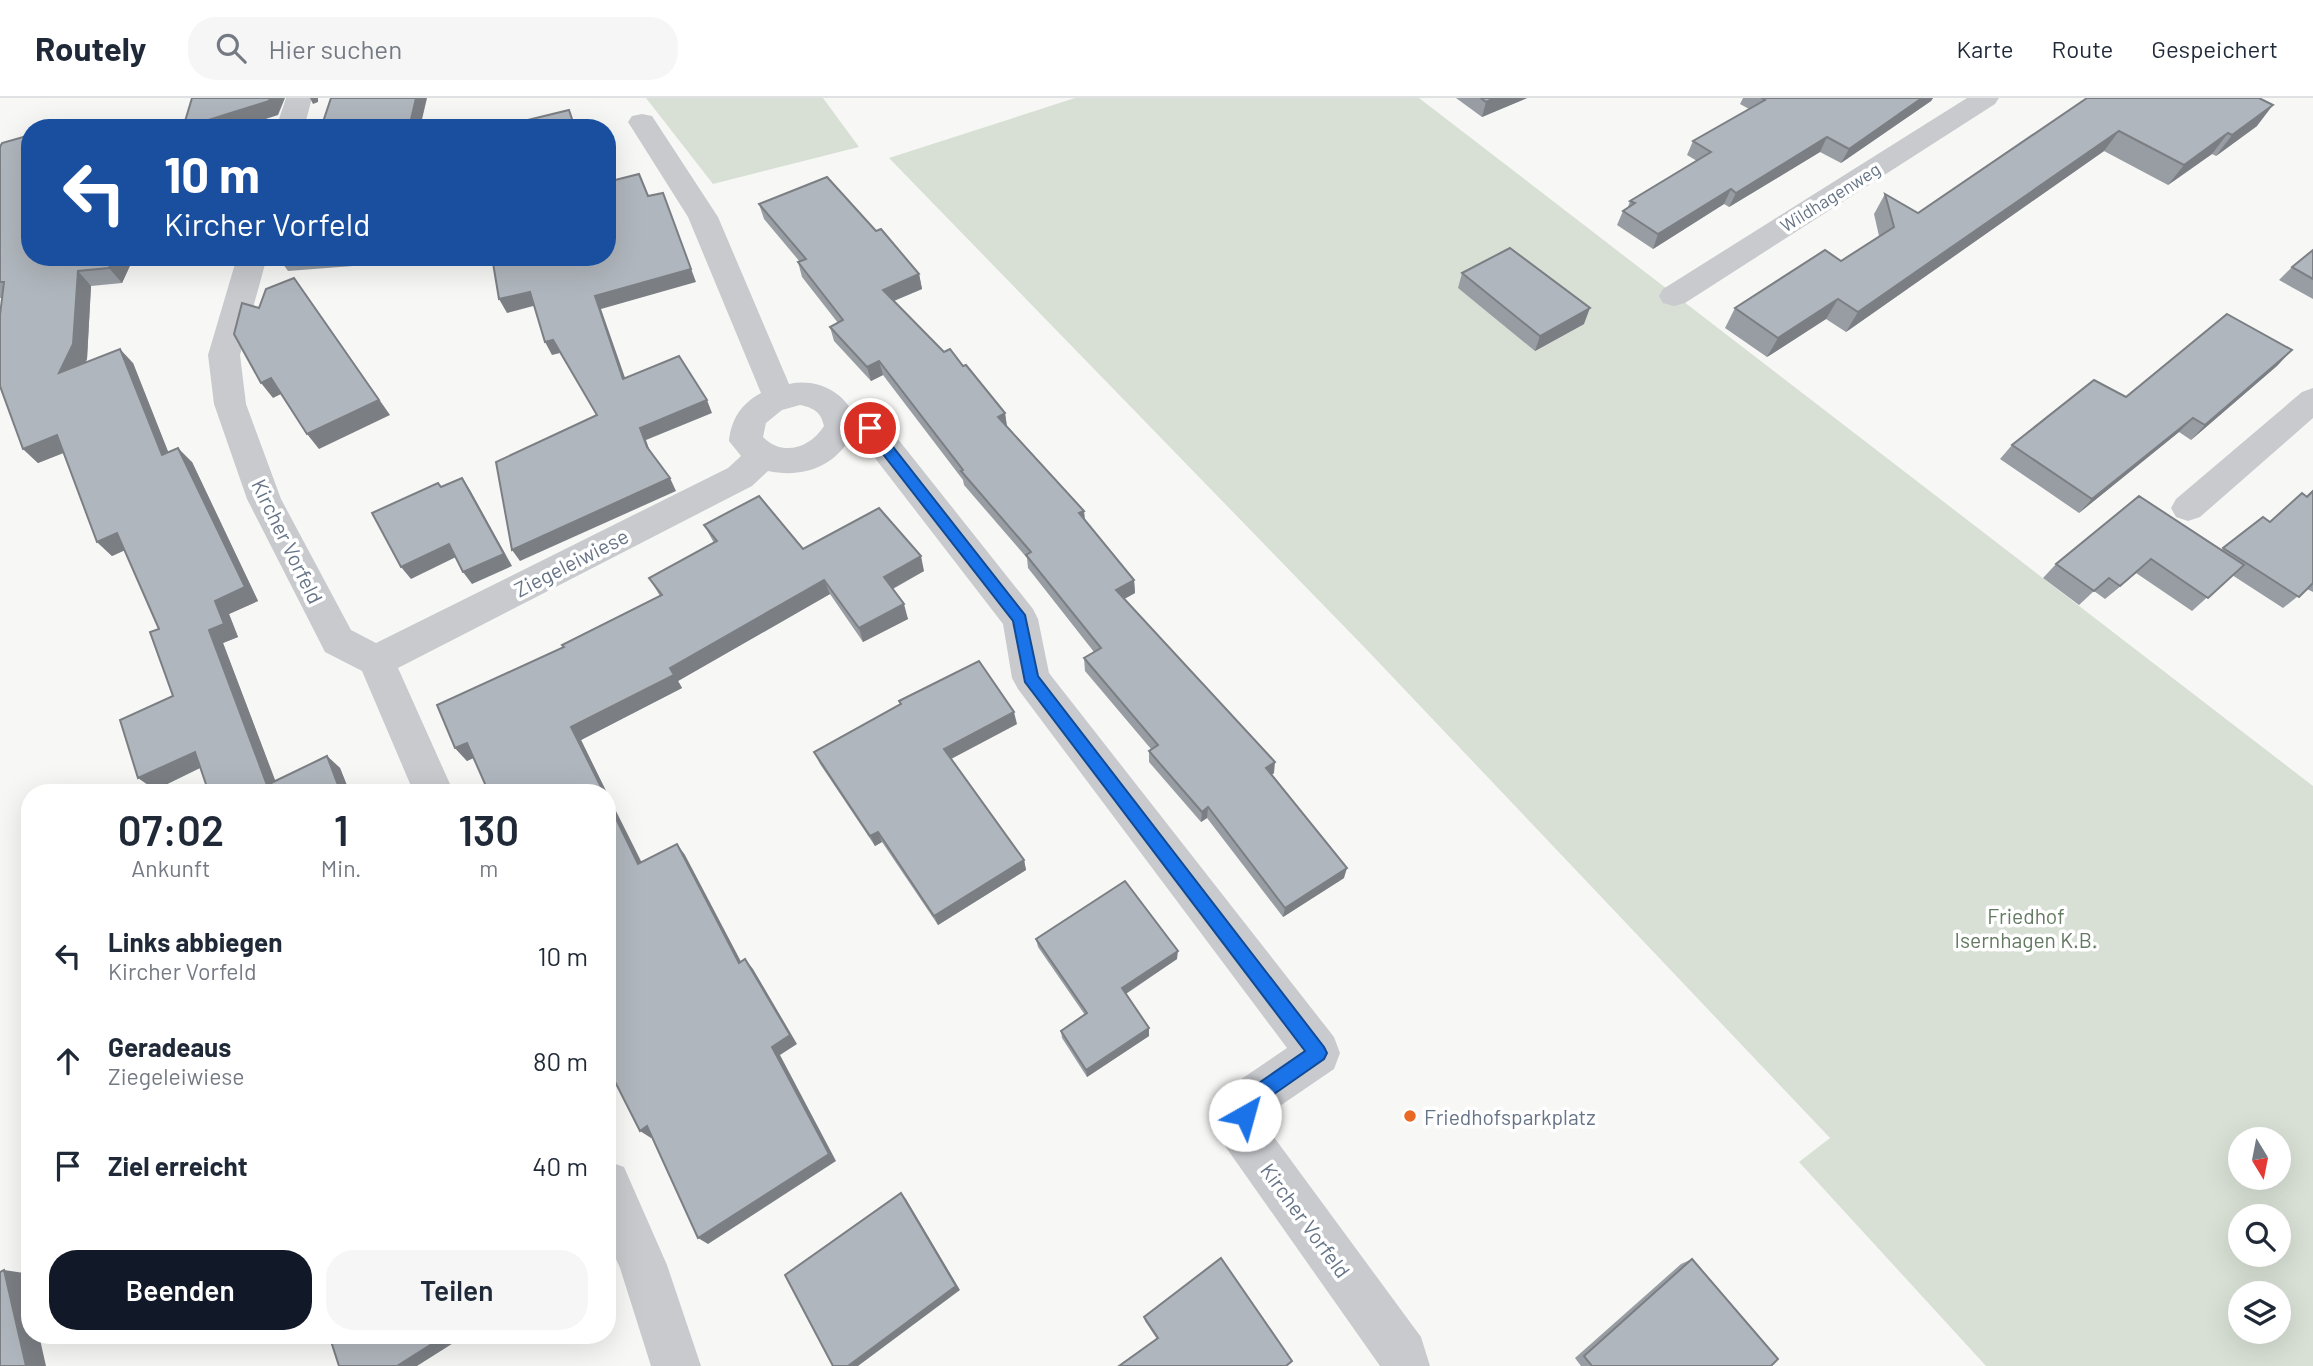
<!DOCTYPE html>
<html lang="de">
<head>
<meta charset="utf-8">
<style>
  body { margin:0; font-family:Barlow,sans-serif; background:#f6f6f7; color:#1f2937; height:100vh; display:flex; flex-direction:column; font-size:26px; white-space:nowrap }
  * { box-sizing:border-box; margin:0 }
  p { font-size:23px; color:#747a83 }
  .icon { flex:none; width:38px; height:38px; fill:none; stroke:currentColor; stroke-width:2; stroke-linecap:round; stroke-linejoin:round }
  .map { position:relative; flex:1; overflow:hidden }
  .side { position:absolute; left:21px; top:686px; width:595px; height:560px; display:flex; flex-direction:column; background:#fff; border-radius:28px; box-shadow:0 7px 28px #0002 }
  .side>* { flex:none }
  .guide { position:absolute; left:21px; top:21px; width:595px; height:147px; border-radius:28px; box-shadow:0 7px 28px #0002; background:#1a4fa0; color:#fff; overflow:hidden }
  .needle { width:46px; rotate:170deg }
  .buttons { position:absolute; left:2228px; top:1029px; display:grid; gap:14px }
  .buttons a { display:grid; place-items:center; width:63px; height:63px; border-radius:50%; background:#fff; box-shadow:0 7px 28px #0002; font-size:35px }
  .pin { position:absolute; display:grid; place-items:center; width:60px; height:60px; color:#fff; margin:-30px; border:4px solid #fff; border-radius:50%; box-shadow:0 2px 7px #0007 }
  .me { position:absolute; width:77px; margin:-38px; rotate:38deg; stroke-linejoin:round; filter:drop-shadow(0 0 5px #0008) }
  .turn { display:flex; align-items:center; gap:24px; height:147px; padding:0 28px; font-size:32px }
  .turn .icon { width:91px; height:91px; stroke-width:2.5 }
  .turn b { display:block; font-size:49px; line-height:60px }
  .eta { display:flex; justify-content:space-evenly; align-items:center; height:119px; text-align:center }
  .eta b { font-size:42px; font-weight:600; line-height:49px }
  .primary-button { display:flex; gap:14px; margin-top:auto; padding:14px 28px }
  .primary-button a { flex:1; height:80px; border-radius:28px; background:#111827; color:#fff; font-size:28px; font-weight:600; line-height:80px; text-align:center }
  .primary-button a+a { background:#f6f6f7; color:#1f2937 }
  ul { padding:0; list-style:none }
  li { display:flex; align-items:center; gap:21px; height:105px; padding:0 28px }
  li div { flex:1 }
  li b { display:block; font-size:26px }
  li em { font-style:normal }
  header { display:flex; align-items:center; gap:42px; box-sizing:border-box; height:98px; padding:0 35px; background:#fff; border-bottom:2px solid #e0e1e3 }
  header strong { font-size:33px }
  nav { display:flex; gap:38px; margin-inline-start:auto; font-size:24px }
  .search { width:490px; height:63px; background:#f6f6f7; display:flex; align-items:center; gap:18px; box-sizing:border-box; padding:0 24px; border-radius:28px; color:#747a83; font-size:26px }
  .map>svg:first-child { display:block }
  .green { fill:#d8e0d5; fill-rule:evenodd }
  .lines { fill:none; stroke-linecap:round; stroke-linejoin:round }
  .minor { fill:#c8cace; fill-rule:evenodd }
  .wall { fill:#979da3 }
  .shaded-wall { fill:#7b7f84 }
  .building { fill:#b0b6bd; stroke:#7b7f84; stroke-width:2 }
  .route { fill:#1a73e8; stroke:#114b97; stroke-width:2 }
  .poi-dot { fill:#e96923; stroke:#fff; stroke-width:2.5 }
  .labels { text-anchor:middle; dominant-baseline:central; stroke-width:7; stroke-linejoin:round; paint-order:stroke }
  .far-street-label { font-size:18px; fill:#667487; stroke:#fff }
  .street-label { font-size:21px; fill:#667487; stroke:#fff }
  .park-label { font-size:21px; fill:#637961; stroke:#fff }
  .poi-label { font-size:21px; fill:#667487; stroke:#fff; text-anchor:start }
</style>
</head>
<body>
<header>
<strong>Routely</strong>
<div class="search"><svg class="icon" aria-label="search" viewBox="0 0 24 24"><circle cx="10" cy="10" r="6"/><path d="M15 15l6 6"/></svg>Hier suchen</div>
<nav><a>Karte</a><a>Route</a><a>Gespeichert</a></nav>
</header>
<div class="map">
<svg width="2313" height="1268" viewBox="0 0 2313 1268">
  <rect width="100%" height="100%" fill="#f7f8f5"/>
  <!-- green -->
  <g class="green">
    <path d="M646,0H823L859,49L713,86Z"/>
    <path d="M1075,0H1419L2313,688V1268H1986L1799,1064L1830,1040L1367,552L889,60ZM2240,1041H2278V1080H2240ZM2240,1118H2278V1157H2240ZM2240,1195H2278V1234H2240Z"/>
  </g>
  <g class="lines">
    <!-- minor -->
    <g class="minor">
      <path d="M286,0H312L304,30H276Z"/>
      <path d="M1967,0H1999L1995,6L1685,205L1674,208L1663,205L1659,198L1663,191Z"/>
      <path d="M642,16L652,18L718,119L789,286C816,280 843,293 854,317L882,321L1033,511L1038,521L1049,575L1334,939L1340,955L1334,971L1268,1016L1265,1027L1421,1239L1430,1268H1380L1225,1048L1218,1032L1234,986L1287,950L1018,591L1012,580L1003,526L861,342L850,341C832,370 801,380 768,373L752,388L398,570L454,695H414L362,573L325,554L247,401L214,306L208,257L237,159H267L240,257L246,306L281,401L351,532L376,545L728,370L741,358L729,343C731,321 742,305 761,295L688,119L628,24L632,18ZM800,307C814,310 821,314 824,328C810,350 783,359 763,339L766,325L782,312Z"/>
      <path d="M2313,290V320L2200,419L2188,423L2176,419L2171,410L2176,401L2302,294Z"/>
      <path d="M607,1063L624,1069L667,1167L701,1268H651L620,1170L607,1141Z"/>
    </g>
  </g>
  <!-- wall -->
  <g class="wall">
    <path d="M1456,0H1527L1482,19Z"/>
    <path d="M1743,0H1933L1931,3L1841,65L1820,54L1729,109L1724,106L1653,151L1617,127L1623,113L1628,109L1630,103L1697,63L1687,57L1693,43L1749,11L1740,6Z"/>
    <path d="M2087,0L2257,28L2216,58L2212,56L2168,87L2104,53L1846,234L1826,221L1767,259L1725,230L1735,210L1841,163L1879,138L1874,116L1885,96L1918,115Z"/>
    <path d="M0,49L30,159H134L122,185L91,188L87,261L85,265H133L168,354L192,364L258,503L229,516L238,539L223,545L275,683L327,658L340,670L350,695H209L200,670L155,692L173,598L159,531L125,452L112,458L97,444L63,355L38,365L23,351L2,200H0Z"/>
    <path d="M759,106L876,133L919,176L922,191L894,203L944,254L963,268L1005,315L1007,328L1084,413L1085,423L1134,482L1135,495L1124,501L1274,675L1271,677L1344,780L1283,819L1207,720L1201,724L1149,664V653L1151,651L1085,573L1084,560L1094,554L1028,470L1027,460L964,387L963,382L883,277L871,283L834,243L830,229L838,225L802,179L798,164H800L764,121Z"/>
    <path d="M2313,152V201L2279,182L2292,169Z"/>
    <path d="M278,159H381L379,166L288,173Z"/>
    <path d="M1462,175L1584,226L1535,253L1458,190Z"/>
    <path d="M2278,267L2191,342L2179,334L2079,415L2000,361L2012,347L2126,299Z"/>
    <path d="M2313,392V494L2307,491L2283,510L2232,477L2192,513L2136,475L2105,501L2094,493L2079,507L2043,480L2056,466L2221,452L2263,419L2270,424L2306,398Z"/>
    <path d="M704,427L803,451L924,473L893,491L908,521L863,544L830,496L678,583L682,590L581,642L607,695H489L474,660L467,663L455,650L564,549L660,498L649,480L714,445Z"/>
    <path d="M899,603L1017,626L951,661L1024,762L1026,772L938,827L882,744L875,748L820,666L814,654L900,606Z"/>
    <path d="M1036,841L1177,861L1126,896L1149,930V938L1087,979L1062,940L1061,933L1085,917L1038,849Z"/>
    <path d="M1692,1161L1771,1268H1581L1575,1260L1681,1166Z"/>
    <path d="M1144,1219L1292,1263L1157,1241L1145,1223Z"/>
  </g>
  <!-- shaded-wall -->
  <g class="shaded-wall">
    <path d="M270,0H285L278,17L238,30H183Z"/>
    <path d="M310,0H318V4L313,6Z"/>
    <path d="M416,0H427L420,30H409Z"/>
    <path d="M1494,0H1527L1482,19L1486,4Z"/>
    <path d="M1922,0H1933L1931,3L1841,65L1849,51Z"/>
    <path d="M2273,7L2257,28L2216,58L2232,37Z"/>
    <path d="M2119,33L2104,53L1846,234L1858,214Z"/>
    <path d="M2228,35L2212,56L2168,87L2184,67Z"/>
    <path d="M1827,39L1820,54L1729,109L1736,95Z"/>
    <path d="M1731,91L1724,106L1653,151L1658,136Z"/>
    <path d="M663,95L696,184L601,211L630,294L623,281L595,198Z"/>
    <path d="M114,159H134L122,185L109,170Z"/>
    <path d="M375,159H381L379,166Z"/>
    <path d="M78,173L91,188L87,261L73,290L59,275Z"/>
    <path d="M919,176L922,191L886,206L883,192Z"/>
    <path d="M530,194L537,207L507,215L499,201Z"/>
    <path d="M305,195L390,317L319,351L307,336Z"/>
    <path d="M1838,201L1826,221L1767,259L1778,240Z"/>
    <path d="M1590,210L1584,226L1535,253L1540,238Z"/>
    <path d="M553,242L560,255L552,257L545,244Z"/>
    <path d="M120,251L133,265L175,371L162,357Z"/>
    <path d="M2292,252L2278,267L2191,342L2205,327Z"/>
    <path d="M879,263L883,277L871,283L867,269Z"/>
    <path d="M271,280L283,295L273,300L261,285Z"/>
    <path d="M707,302L712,315L646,342L653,362L647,349L640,330Z"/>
    <path d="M1005,315L1007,330L998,319Z"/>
    <path d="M2193,320L2179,334L2079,415L2092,401Z"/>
    <path d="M57,337L71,352L38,365L23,351Z"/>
    <path d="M178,350L192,364L258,503L229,516L238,539L223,545L280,695L267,687L209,532L215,503Z"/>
    <path d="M462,380L470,392L512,468L472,486L463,474Z"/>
    <path d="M670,380L676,393L520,463L512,452Z"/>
    <path d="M1084,413L1085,426L1079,415Z"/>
    <path d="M117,435L132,449L112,458L97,444Z"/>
    <path d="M449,446L458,458L411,481L401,469Z"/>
    <path d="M921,458L924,473L888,493L884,479Z"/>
    <path d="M2151,461L2136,475L2105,501L2120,488Z"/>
    <path d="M824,482L830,496L678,583L682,590L581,642L607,695H604L571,629L670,570Z"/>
    <path d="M1134,482L1135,495L1117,505L1116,492Z"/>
    <path d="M904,506L908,521L863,544L859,530Z"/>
    <path d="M1014,614L1017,626L947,663L944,651Z"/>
    <path d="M467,645L479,657L467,663L455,650Z"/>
    <path d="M195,654L210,665L155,692L138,680Z"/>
    <path d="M327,658L340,670L350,695H341Z"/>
    <path d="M1275,664L1274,675L1264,682L1266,670Z"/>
    <path d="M607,695L648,777L638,766L607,702Z"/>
    <path d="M1208,709L1207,720L1201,724L1202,714Z"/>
    <path d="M878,734L882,744L875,748L870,738Z"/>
    <path d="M677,746L685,757L747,875L739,865Z"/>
    <path d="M1024,762L1026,772L938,827L934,818Z"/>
    <path d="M1347,770L1344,780L1283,819L1285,810Z"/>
    <path d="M1178,853L1177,861L1122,898V890Z"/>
    <path d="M745,861L753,871L797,946L780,957L836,1063L708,1146L698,1140L772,949Z"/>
    <path d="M1149,930V938L1087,979L1086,972Z"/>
    <path d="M647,1028L657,1035L651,1040L640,1033Z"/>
    <path d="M901,1095L906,1101L960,1192L858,1268H848Z"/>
    <path d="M4,1172L24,1175L30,1198V1237H39L46,1268H26Z"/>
    <path d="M446,1237H466L417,1268H397Z"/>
  </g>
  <!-- building -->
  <g class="building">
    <path d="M192,0H270L269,3L183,30Z"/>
    <path d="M331,0H416L409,30H321Z"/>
    <path d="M1481,0H1494L1486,4Z"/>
    <path d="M1762,0H1922L1849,51L1827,39L1736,95L1731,91L1658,136L1623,113L1635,105L1630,103L1711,54L1693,43L1765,2Z"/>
    <path d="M2087,0H2259L2273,7L2232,37L2228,35L2184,67L2119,33L1858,214L1838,201L1778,240L1735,210L1825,152L1841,163L1894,129L1885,96L1918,115Z"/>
    <path d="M569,12L575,30H495Z"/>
    <path d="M70,26L68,30H57Z"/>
    <path d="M30,37V127L27,135H30V159H114L109,170L78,173L73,246L59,275L120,251L162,357L178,350L245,489L215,503L224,526L209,532L267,687L327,658L341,695H209L195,654L138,680L120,622L173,598L150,534L159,531L117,435L97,444L57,337L23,351L0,288V217L4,184H0V49L2,45Z"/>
    <path d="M639,76L648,98L663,95L691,171L595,198L623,281L679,258L707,302L640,330L647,349L670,380L512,452L496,364L597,317L553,242L545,244L530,194L499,201L492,159H607V84Z"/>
    <path d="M827,79L876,133L881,131L919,176L883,192L944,254L950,251L963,268L966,267L1005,315L998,319L1084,413L1079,415L1134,482L1116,492L1275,664L1266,670L1347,770L1285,810L1208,709L1202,714L1149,653L1158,647L1084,560L1101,550L1026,457L1031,454L961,373L963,372L879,263L867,269L830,229L843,222L798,164L806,161L759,106Z"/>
    <path d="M1510,150L1590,210L1540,238L1462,175Z"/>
    <path d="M2313,152V181L2292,169Z"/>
    <path d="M294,180L379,302L307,336L271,280L261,285L234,236L242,205L259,210L266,191Z"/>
    <path d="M2227,216L2292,252L2205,327L2193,320L2092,401L2012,347L2094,282L2126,299Z"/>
    <path d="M462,380L504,456L463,474L449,446L401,469L372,415L438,385L441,389Z"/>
    <path d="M2313,393V485L2299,499L2223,450L2263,419L2270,424L2302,395L2307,399Z"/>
    <path d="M759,398L803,451L879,410L921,458L884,479L904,506L859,530L824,482L670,570L674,577L571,629L604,695H489L467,645L455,650L437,607L564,549L562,547L662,497L649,480L717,443L704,427Z"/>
    <path d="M2139,398L2244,467L2208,500L2151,461L2120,488L2109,480L2094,493L2056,466Z"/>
    <path d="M979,563L1014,614L944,651L1024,762L934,818L878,734L870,738L814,654L901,606L899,603Z"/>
    <path d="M607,702L638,766L677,746L739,865L745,861L790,937L772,949L829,1056L698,1140L647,1028L640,1033L607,968Z"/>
    <path d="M1125,783L1178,853L1122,890L1149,930L1086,972L1061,933L1087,915L1036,841Z"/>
    <path d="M901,1095L956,1188L848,1268H833L785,1177Z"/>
    <path d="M1221,1160L1292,1263L1286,1268H1119L1158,1240L1144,1219Z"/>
    <path d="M1692,1161L1778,1261L1771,1268H1592L1584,1258Z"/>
    <path d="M4,1172L26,1268H0V1174Z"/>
    <path d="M329,1237H446L397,1268H339Z"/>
  </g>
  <!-- route -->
  <path class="route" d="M870,325L875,326L1025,517L1038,578L1324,949L1327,955L1324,961L1257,1008L1252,1024L1245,1026L1239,1024L1236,1017L1243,996L1305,953L1025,584L1013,523L865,333L863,330Z"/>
  <!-- markers -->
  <circle class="poi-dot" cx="1410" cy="1018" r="7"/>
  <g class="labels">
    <!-- far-street labels -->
    <g class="far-street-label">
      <text transform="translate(1830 99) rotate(-32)">Wildhagenweg</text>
    </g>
    <!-- street labels -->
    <g class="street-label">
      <text transform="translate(288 443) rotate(64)">Kircher Vorfeld</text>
      <text transform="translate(571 464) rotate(-27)">Ziegeleiwiese</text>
      <text transform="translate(1306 1122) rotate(54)">Kircher Vorfeld</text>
    </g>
    <!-- park labels -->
    <g class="park-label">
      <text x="2026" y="817">Friedhof<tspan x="2026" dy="24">Isernhagen K.B.</tspan></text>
    </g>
    <!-- poi labels -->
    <g class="poi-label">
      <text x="1424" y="1018">Friedhofsparkplatz</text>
    </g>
  </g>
</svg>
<div class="buttons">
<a><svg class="needle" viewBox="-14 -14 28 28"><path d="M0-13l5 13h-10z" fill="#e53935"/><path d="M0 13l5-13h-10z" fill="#747a83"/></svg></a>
<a><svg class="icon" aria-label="search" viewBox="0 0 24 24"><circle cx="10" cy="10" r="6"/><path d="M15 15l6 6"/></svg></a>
<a><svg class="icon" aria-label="layers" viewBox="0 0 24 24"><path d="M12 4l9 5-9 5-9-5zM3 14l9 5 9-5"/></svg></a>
</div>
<div class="pin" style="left:870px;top:330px;background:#d93025"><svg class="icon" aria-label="arrive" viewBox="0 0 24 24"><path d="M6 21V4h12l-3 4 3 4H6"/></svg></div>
<svg class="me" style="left:1245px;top:1017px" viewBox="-20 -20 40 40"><circle r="19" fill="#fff"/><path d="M0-13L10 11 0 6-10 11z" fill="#1a73e8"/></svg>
<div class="guide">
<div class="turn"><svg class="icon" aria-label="left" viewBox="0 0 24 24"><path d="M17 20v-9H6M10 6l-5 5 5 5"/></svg><div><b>10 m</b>Kircher Vorfeld</div></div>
</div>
<section class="side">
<div class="eta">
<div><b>07:02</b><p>Ankunft</p></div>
<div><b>1</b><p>Min.</p></div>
<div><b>130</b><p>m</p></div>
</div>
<ul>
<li><svg class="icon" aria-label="left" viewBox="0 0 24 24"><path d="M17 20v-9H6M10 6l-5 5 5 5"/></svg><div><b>Links abbiegen</b><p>Kircher Vorfeld</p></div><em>10 m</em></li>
<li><svg class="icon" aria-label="ahead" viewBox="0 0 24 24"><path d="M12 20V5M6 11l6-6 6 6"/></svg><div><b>Geradeaus</b><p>Ziegeleiwiese</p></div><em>80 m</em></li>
<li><svg class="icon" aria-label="arrive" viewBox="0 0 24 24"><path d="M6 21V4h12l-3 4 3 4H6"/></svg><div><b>Ziel erreicht</b></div><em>40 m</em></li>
</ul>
<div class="primary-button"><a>Beenden</a><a>Teilen</a></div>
</section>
</div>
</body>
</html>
